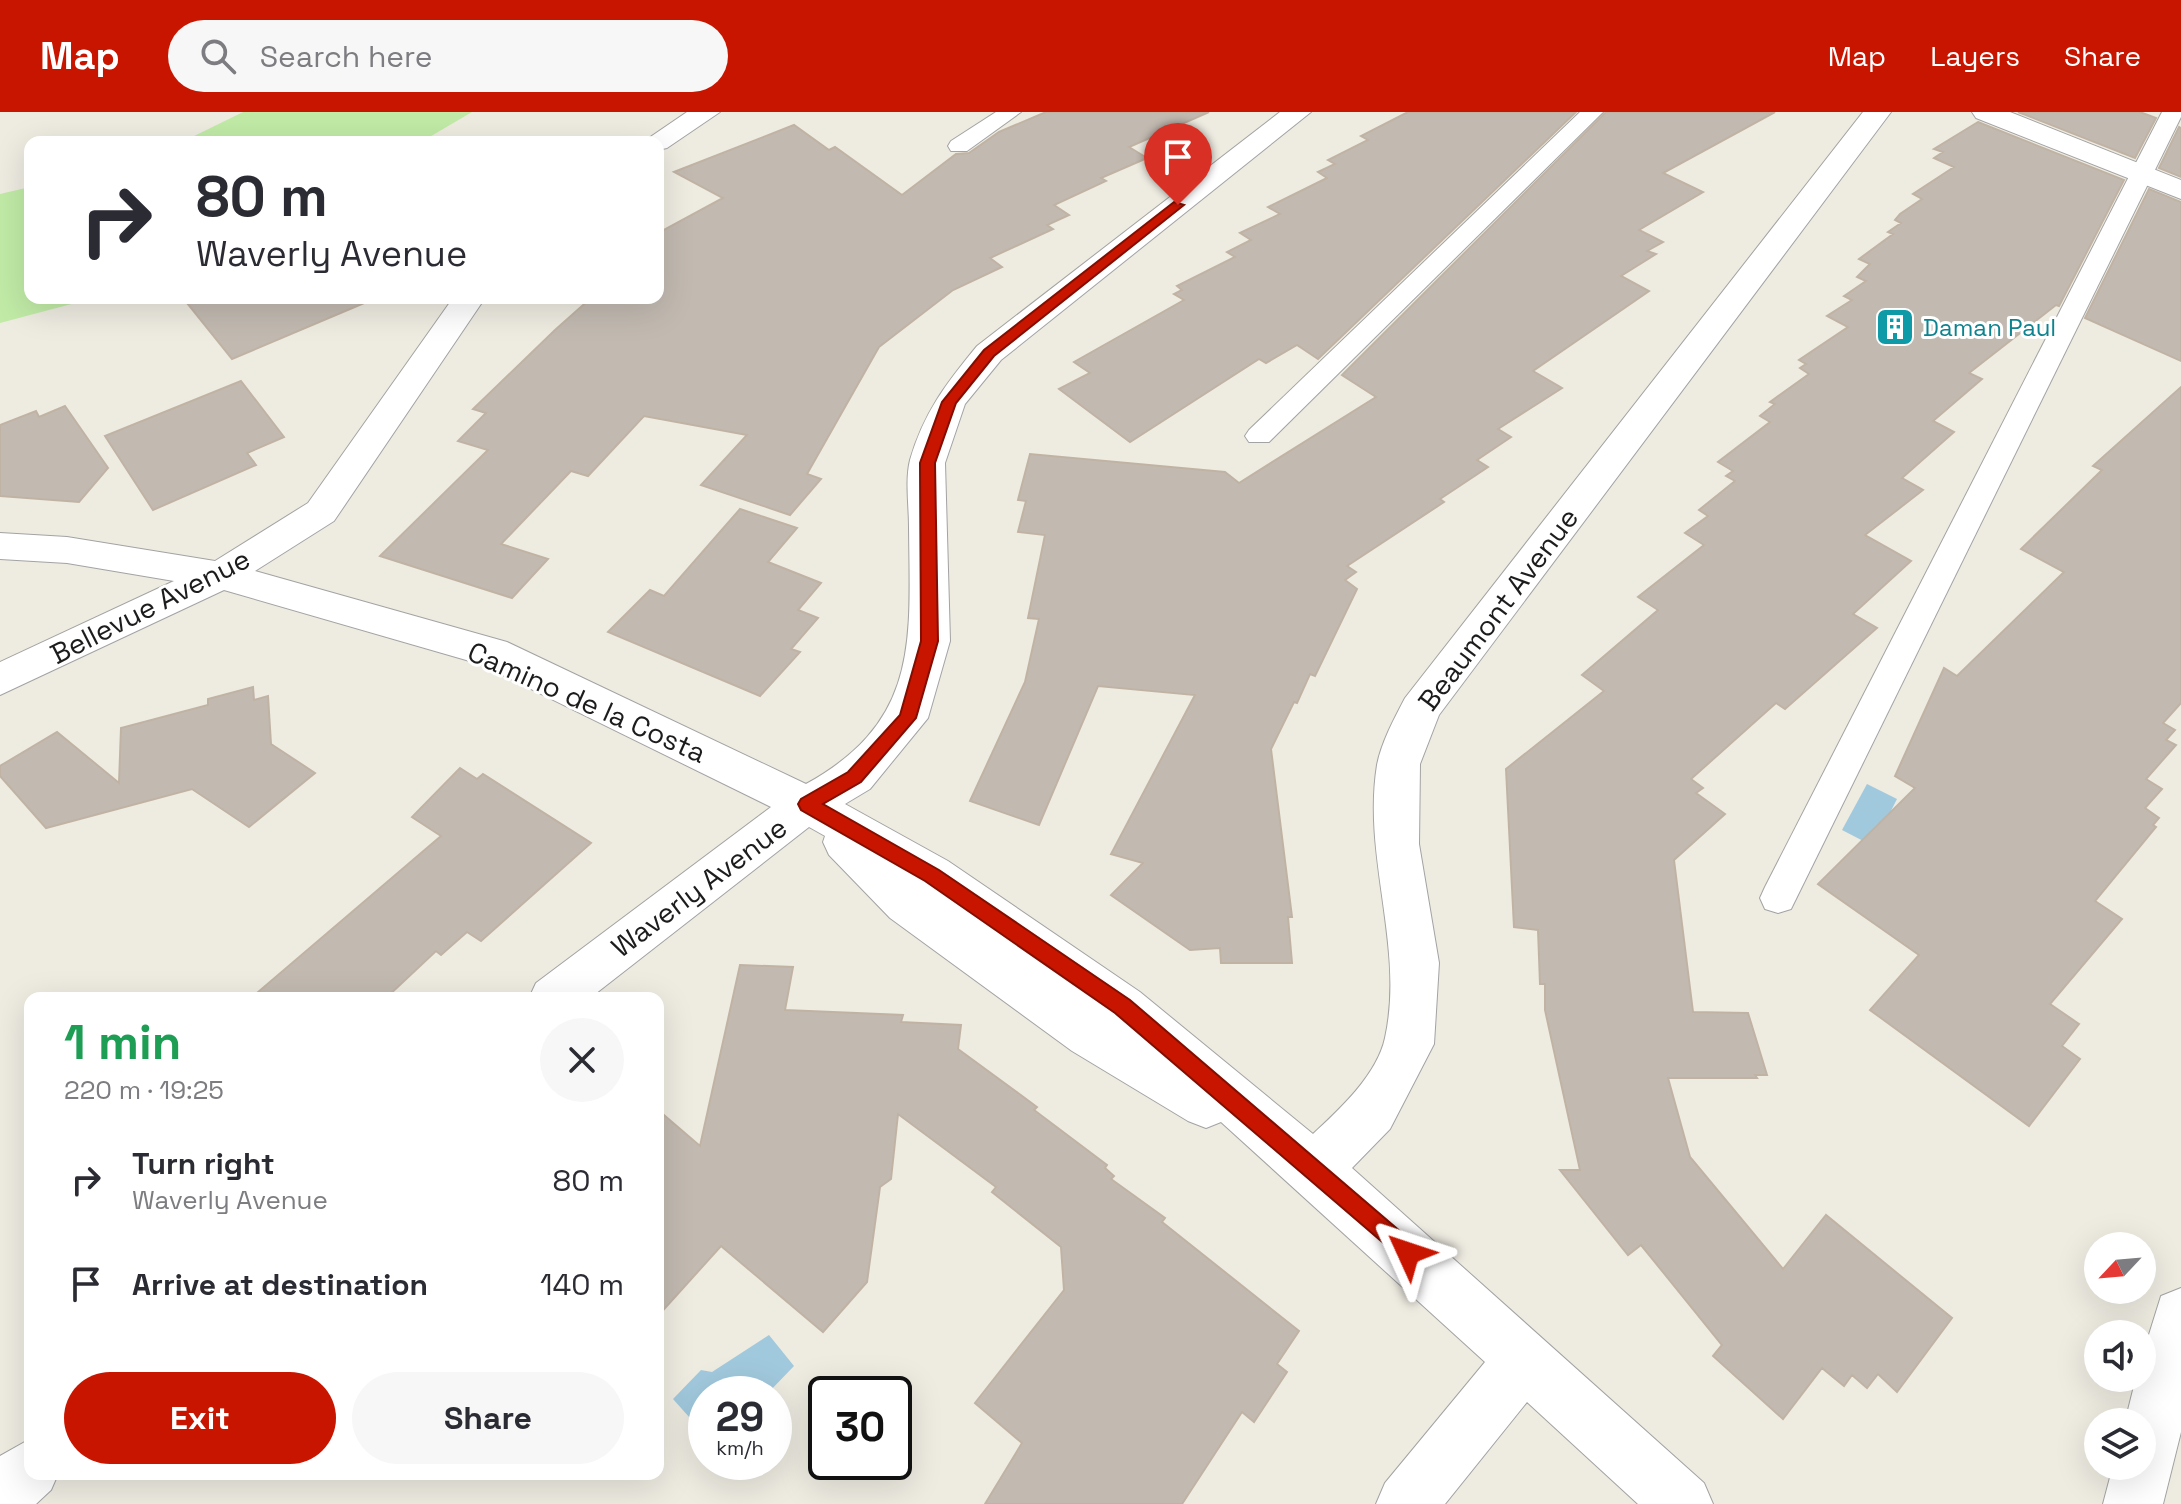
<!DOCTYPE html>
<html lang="en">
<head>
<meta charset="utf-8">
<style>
  body { margin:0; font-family:"Space Grotesk",sans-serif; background:#f7f7f7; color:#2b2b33; height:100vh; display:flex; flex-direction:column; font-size:30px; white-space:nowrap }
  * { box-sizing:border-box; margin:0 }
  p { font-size:26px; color:#7c7c81 }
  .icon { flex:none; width:44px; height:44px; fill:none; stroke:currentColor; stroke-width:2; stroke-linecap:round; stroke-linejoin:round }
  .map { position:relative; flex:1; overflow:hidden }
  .drawer { position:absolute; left:24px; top:880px; width:640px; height:488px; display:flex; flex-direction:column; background:#fff; border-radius:16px; box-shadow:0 8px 32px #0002 }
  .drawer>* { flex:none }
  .guide { position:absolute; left:24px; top:24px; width:640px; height:168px; border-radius:16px; box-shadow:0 8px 32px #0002; background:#fff; color:#2b2b33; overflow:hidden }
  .needle { width:52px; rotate:244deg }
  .buttons { position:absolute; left:2084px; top:1120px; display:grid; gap:16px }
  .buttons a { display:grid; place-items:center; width:72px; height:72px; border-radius:50%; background:#fff; box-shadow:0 8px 32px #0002; font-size:40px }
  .speed { position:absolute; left:688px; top:1264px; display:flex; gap:16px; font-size:40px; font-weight:700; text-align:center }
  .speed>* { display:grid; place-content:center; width:104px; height:104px; border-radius:50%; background:#fff; box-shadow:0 8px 32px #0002; line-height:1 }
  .speed small { font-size:20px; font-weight:400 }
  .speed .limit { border:4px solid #111; border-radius:12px; background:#fff; color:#111 }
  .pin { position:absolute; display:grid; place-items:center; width:68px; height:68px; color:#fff; margin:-82px -34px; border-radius:50% 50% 50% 0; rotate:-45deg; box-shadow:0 0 8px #0007 }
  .pin .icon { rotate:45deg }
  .me { position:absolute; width:88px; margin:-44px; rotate:312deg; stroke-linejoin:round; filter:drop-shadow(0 0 6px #0008) }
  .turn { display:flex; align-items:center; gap:28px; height:168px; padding:0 40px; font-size:36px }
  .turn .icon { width:104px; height:104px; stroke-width:2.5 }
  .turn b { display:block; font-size:56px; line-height:68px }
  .round { display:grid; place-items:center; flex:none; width:84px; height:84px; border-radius:42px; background:#f7f7f7 }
  .overview { display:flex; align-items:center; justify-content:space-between; height:136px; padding:0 40px }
  h1 { font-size:48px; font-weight:600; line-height:60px; color:#1e9e55 }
  .primary-button { display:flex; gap:16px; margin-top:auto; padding:16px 40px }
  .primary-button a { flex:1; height:92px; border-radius:48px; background:#c81500; color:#fff; font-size:32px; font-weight:600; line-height:92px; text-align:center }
  .primary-button a+a { background:#f7f7f7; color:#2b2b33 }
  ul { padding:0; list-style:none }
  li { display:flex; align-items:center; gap:24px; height:104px; padding:0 40px }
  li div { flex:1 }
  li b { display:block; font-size:30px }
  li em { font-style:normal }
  header { display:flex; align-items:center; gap:48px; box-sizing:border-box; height:112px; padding:0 40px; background:#c81500; color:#fff }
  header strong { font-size:38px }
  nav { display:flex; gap:44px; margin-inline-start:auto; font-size:28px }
  .search { width:560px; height:72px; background:#f7f7f7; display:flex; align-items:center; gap:20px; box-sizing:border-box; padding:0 28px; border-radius:44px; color:#7c7c81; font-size:30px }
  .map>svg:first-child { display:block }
  .grass { fill:#c0eaa6 }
  .water { fill:#a1c9dd }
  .building { fill:#c2bab1; stroke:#c0b3a4; stroke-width:2 }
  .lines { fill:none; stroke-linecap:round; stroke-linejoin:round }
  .service-casing { stroke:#a3a3a3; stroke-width:2 }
  .minor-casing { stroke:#a3a3a3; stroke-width:2 }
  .tertiary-casing { stroke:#a3a3a3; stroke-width:2 }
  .service { fill:#fff; fill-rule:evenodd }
  .minor { fill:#fff; fill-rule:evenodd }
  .tertiary { fill:#fff; fill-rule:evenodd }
  .route { fill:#c81500; stroke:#820e00; stroke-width:2 }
  .labels { text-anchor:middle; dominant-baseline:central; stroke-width:6; stroke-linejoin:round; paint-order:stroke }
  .far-culture-label { font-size:24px; fill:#0d838f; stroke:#fff; text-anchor:start }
  .street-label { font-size:28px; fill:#1c1c1c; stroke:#fff }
</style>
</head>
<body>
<header>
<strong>Map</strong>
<div class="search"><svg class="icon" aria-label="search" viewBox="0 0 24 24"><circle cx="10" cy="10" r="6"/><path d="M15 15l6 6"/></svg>Search here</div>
<nav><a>Map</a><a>Layers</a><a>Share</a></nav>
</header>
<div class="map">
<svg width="2181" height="1392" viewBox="0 0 2181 1392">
  <rect width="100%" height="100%" fill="#eeebe1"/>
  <!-- grass -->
  <g class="grass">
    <path d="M243,0H472L421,30H182Z"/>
    <path d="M30,75V186H94L0,211V82Z"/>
  </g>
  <!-- water -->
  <g class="water">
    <path d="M1867,672L1897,687L1873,734L1842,718Z"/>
    <path d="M769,1223L794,1254L767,1282H706V1324L673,1287L701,1258L712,1260Z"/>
  </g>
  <!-- building -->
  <g class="building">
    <path d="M1046,0H1209L1129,35L1147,46L1101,66L1106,69L1054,93L1069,103L1047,113L1053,117L990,146L1002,155L953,178L879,235L807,362L821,367L790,403L701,373L747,323L644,304L588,364L571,359L501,432L548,447L512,486L380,444L488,338L458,329L486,301L473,297L555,218L591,186H658V121L723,86L674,60L794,13L829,38L835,35L902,83L956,42L969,41L999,20Z"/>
    <path d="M1408,0H1576L1318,247L1297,233L1266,251L1259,247L1130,330L1059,277L1090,261L1074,250L1184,188L1174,182L1182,178L1177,174L1235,145L1227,140L1251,128L1240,121L1280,102L1268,95L1327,66L1318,60L1335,52L1328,48L1368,28L1361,24Z"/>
    <path d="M1606,0H1775L1663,61L1703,80L1639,118L1663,130L1647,139L1656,142L1621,164L1649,179L1533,259L1562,276L1498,317L1511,325L1477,348L1488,355L1440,387L1444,390L1347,454L1356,460L1345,468L1357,477L1315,564L1310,562L1297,591L1294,590L1271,637L1292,805H1288L1292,851H1221L1220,836L1190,838L1111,783L1143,751L1111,742L1195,583L1098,574L1039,713L970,689L1025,570L1039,507L1028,506L1045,423L1018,420L1026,389L1018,388L1030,342L1225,360L1239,371L1376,285L1342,263Z"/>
    <path d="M2018,0H2140L2156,6L2135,46Z"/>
    <path d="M1978,10L2124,68L2059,194L2056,193L1969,261L1982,267L1933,309L1954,320L1902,366L1923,378L1865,423L1911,449L1853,502L1877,516L1785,597L1776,591L1691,667L1703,676L1696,681L1725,702L1674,748L1693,900L1748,901L1767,963H1755L1757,966H1668L1690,1045L1783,1157L1826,1103L1952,1206L1897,1280L1878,1262L1867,1276L1852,1263L1844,1274L1822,1256L1783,1307L1713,1244L1722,1233L1641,1133L1628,1143L1560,1058H1580L1545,898V872H1540L1538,818L1514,815L1506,657L1604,579L1582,563L1658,498L1638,485L1704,433L1685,421L1708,404L1699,398L1735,369L1726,364L1733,359L1718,350L1770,310L1760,304L1775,292L1770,290L1809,262L1800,256L1806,252L1799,248L1848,215L1827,204L1852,188L1844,184L1866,169L1857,165L1870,152L1859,147L1893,122L1888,120L1901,111L1895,108L1900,102L1922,87L1913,82L1954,55L1934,46L1943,40L1934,37Z"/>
    <path d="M2179,15L2181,16V65L2159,56Z"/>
    <path d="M2149,77L2181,90V249L2085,206Z"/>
    <path d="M183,186H376L232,247Z"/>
    <path d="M241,269L284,325L247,341L256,353L153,398L105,324Z"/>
    <path d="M2181,275V591L2163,611L2175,618L2166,628L2176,633L2146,667L2162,677L2145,696L2159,706L2153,713L2156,715L2095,789L2122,807L2050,892L2079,912L2062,934L2080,947L2029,1014L1870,898L1919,843L1818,772L1915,676L1895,664L1944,556L1957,564L2064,460L2021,437L2102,358L2093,354Z"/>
    <path d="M65,294L108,356L79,390L0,384V313L36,299L39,305Z"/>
    <path d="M740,397L797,416L768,450L821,471L798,498L818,506L791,537L800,540L760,584L608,520L650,478L664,484Z"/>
    <path d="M253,575L254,588L268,584L271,632L315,661L249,715L192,677L46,716L0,664V654L57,620L119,671L121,616L208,593V587Z"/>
    <path d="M460,656L477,667L483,662L591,731L481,829L467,820L441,843L436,839L386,886H251L441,724L412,705Z"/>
    <path d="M740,853L793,855L785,898L903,903L901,910L961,913L958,937L1037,995L1034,998L1107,1053L1105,1056L1114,1064L1111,1067L1165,1106L1162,1110L1299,1219L1277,1252L1287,1260L1254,1310L1242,1300L1182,1392H985L1022,1331L975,1291L1064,1178L1061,1135L992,1080L996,1075L898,1002L891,1067L880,1075L867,1170L823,1220L721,1134L658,1204V998L700,1034Z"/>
  </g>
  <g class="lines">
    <!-- service casing -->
    <g class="service-casing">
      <g id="service">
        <path d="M996,0H1021L967,39H951L948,34L951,29Z"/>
        <path d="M1580,0H1603L1269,330H1249L1245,324L1249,318Z"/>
        <path d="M2162,0H2181V5L1791,797L1778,801L1765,797L1760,786L1765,775Z"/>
      </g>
    </g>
    <!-- minor casing -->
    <g class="minor-casing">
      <g id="minor">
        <path d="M687,0H720L667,36L658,38V30H643Z"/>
        <path d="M1280,0H1311L1001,248L965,292L945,351L950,529L928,606L870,677L845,692L948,749L1140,880L1313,1022C1339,998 1377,963 1385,926C1405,835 1362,745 1377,653C1381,631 1395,605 1405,586L1863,0H1891L1439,603L1420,652L1419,732L1439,851L1434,932L1390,1017L1352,1056L1704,1371L1713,1392H1638L1527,1290L1445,1392H1376L1385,1371L1485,1250L1221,1010L1206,1016L1188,1009L1072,939L890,806L829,743L823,730L825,724L809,715L590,886H529L536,871L771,695L480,552L224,478L0,583V550L174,469L67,451L0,447V421L67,425L215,449L308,391L453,186H485L334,409L255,459L507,530L806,672C920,609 910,529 909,415C909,394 905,368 910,348C924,300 946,272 977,234Z"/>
        <path d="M1972,0H2010L2181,68V87L1976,6Z"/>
        <path d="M30,1327V1362H58L51,1378L36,1392H0V1344Z"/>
      </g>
    </g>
    <!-- tertiary casing -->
    <g class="tertiary-casing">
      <path id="tertiary" d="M2181,1176V1320L2163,1392H2103L2113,1354H2142V1310H2125L2136,1266H2142V1245L2161,1184Z"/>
    </g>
    <!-- service -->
    <use href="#service" class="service"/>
    <!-- minor -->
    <use href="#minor" class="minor"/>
    <!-- tertiary -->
    <use href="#tertiary" class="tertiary"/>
  </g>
  <!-- route -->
  <path class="route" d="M1174,90L1184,93L994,244L956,291L935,351L938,529L916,606L861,670L823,692L939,758L1130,888L1416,1133L1420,1141L1416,1149L1408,1152L1115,901L925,769L801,698L798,692L801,687L848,660L900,603L921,529L920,351L942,290L984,238Z"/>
  <!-- icons -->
  <defs>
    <g id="building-square" transform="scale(2)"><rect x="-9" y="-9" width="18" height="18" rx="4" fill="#0f9aa8" stroke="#fff"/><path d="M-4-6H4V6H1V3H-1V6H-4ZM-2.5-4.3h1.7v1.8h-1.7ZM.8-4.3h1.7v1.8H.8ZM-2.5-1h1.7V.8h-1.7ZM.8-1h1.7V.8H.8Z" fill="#fff"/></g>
  </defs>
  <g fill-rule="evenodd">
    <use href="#building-square" x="1895" y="215"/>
  </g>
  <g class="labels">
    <!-- far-culture labels -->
    <g class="far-culture-label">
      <text x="1923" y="215">Daman Paul</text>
    </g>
    <!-- street labels -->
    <g class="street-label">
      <text transform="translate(150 494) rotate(-27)">Bellevue Avenue</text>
      <text transform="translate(1498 497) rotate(-53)">Beaumont Avenue</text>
      <text transform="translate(587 590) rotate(24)">Camino de la Costa</text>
      <text transform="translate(699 775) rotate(-37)">Waverly Avenue</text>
    </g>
  </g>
</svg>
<div class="buttons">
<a><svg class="needle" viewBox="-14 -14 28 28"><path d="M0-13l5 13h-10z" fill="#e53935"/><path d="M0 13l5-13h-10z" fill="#7c7c81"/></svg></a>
<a><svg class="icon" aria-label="sound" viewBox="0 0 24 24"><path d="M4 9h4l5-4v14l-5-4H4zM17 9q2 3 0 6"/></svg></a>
<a><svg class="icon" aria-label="layers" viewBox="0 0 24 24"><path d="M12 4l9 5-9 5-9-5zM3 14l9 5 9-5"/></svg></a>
</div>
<div class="speed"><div>29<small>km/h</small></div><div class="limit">30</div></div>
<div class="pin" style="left:1178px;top:93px;background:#d93025"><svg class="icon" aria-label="arrive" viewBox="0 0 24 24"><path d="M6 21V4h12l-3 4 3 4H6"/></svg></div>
<svg class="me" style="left:1408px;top:1141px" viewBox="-20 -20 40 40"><path d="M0-17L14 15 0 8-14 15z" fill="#c81500" stroke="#fff" stroke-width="4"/></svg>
<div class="guide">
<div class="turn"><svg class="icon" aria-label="right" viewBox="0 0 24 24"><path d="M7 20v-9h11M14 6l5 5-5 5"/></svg><div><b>80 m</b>Waverly Avenue</div></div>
</div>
<section class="drawer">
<div class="overview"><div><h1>1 min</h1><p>220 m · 19:25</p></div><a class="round"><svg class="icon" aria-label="close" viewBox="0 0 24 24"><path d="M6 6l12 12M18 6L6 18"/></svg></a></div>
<ul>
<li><svg class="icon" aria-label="right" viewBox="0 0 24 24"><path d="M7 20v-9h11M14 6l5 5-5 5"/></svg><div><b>Turn right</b><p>Waverly Avenue</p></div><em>80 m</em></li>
<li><svg class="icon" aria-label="arrive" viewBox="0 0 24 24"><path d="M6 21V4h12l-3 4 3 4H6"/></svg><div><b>Arrive at destination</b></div><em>140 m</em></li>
</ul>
<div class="primary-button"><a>Exit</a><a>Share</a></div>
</section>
</div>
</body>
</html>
